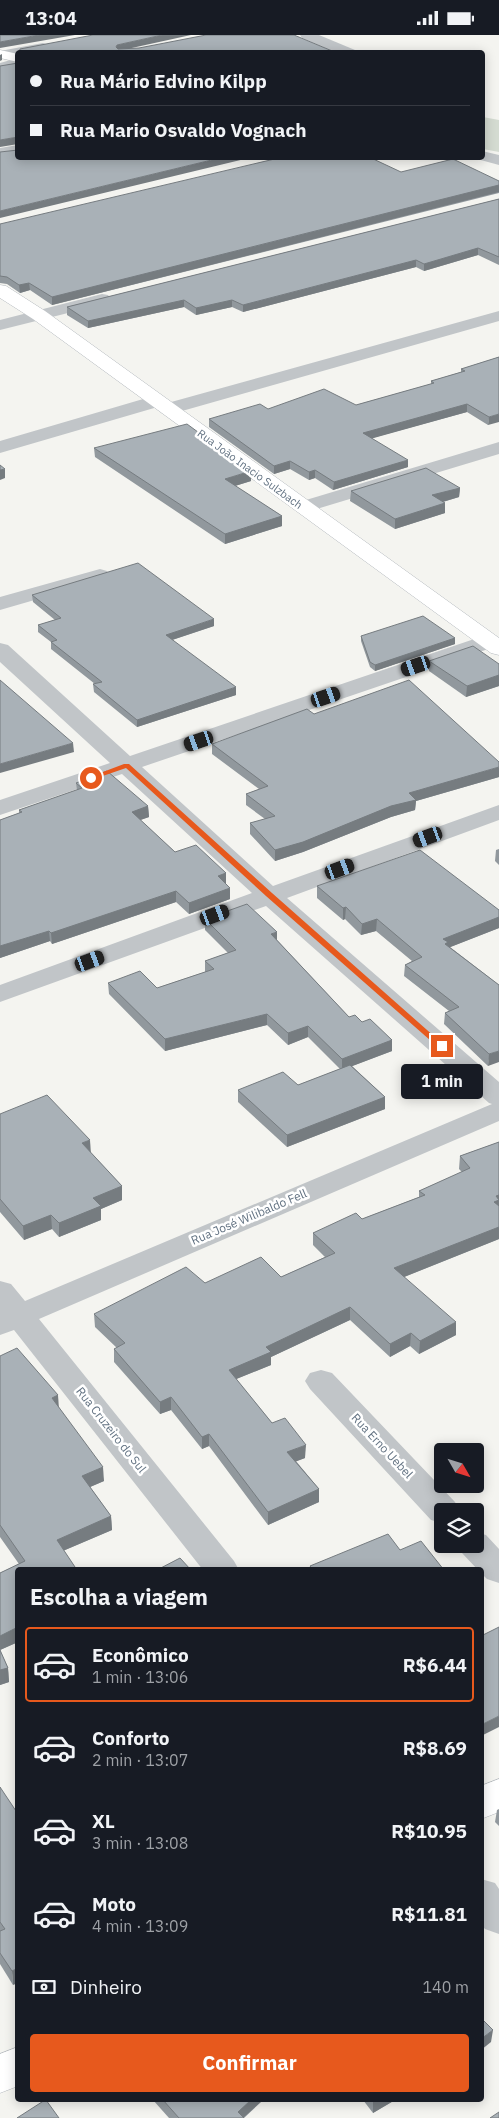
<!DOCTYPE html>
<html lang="pt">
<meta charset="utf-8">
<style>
body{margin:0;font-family:"IBM Plex Sans",sans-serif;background:#242831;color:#f1f3f6;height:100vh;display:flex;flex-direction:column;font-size:19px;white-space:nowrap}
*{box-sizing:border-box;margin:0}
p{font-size:16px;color:#9ea1a6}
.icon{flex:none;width:28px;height:28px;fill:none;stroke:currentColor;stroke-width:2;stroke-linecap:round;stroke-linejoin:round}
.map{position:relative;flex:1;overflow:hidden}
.side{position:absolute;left:15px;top:1532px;width:469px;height:535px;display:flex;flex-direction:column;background:#171b24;border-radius:5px;box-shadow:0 2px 12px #0003}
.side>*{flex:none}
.banner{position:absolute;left:15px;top:15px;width:470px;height:110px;border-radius:5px;box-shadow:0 2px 12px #0003;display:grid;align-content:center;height:110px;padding:0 15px;background:#171b24}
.needle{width:32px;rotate:129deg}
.buttons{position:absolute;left:434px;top:1408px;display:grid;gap:10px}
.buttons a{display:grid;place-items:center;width:50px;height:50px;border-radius:5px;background:#171b24;box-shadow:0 2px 12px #0003;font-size:25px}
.end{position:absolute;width:22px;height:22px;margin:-11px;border:6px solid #e7591d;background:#fff;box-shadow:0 0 0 2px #fff}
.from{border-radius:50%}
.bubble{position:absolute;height:35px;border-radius:5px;background:#171b24;box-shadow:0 2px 12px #0003;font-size:16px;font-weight:700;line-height:35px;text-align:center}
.car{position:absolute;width:15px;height:30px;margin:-15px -8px;border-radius:6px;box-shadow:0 0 4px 1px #0007;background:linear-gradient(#222 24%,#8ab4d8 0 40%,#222 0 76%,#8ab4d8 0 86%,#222 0)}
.banner b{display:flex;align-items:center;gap:18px;height:48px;font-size:19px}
.banner b+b{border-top:1px solid #363941}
.banner i{width:12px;height:12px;background:#f1f3f6}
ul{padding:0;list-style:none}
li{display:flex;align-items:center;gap:15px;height:75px;margin:0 10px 8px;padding:0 5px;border:2px solid transparent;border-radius:5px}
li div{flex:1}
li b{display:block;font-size:19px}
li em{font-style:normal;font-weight:700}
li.on{border-color:#e7591d}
li>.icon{width:45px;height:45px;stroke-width:1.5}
h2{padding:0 15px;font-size:22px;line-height:60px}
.pay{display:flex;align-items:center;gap:12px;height:55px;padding:0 15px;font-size:19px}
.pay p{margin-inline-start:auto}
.cta{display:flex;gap:10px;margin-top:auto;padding:10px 15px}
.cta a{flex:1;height:58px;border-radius:5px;background:#e7591d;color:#fff;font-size:20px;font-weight:700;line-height:58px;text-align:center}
.status{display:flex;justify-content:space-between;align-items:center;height:35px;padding:0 25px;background:#171b24;direction:ltr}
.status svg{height:14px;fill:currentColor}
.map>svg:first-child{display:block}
.green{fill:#d4dbd1}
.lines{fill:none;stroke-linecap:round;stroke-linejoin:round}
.secondary-casing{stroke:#b3b8bd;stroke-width:1}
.lane{fill:#c1c5c8;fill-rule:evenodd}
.street{fill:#c1c5c8;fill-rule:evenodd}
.secondary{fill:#fff;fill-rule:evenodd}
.wall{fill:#91989d}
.shaded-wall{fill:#767c80}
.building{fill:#a9b1b7;stroke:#767c80}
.route{fill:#e7591d}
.labels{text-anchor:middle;stroke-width:5;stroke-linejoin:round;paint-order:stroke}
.far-street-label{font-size:11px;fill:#627282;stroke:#fff}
.street-label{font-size:12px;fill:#627282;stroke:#fff}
</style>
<div class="status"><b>13:04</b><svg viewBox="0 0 49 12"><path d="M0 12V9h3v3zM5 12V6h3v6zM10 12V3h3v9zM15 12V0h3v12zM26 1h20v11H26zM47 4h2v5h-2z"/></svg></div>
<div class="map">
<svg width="499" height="2083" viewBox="0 0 499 2083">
<rect width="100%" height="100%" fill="#f4f4f0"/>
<path class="green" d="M483,82L499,85V117L483,114Z"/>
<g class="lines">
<defs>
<g id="secondary">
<path d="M0,15L18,19V27L0,23Z"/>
<path d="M0,250L6,251L45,276L499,603V620L491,618L33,284L0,263Z"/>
<path d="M499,1744V1777L481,1784V1751Z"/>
<path d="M18,2012V2051L0,2058V2019Z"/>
</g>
</defs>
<use href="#secondary" class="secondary-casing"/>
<path class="lane" d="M43,8L46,9V13L0,22V16Z"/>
<g class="street">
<path d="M300,0H319L355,15L357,18H337L302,3Z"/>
<path d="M18,23V32L0,36V28Z"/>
<path d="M18,110V120L0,123V113Z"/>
<path d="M482,116L499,120V130L477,124L475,122H482Z"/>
<path d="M102,259L108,260L111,264L108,268L0,295V285Z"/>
<path d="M499,276V286L175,378L168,380L161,378L159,374L161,371L0,418V406L150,362L157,360L164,362L166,366L164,369Z"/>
<path d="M499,407V419L310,476L303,478L296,476L293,472L296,468Z"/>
<path d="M100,534L107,536L110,540L107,544L0,575V562Z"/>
<path d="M489,599L497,601L499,605L497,611L142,732L273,851L499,770V785L287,863L499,1047V1086L39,1284L234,1526L239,1535H203L14,1295L0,1300V1246L11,1249L25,1266L492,1069L489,1068L266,871L0,967V950L252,858L122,739L0,780V765L110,728L0,627V608L8,610L130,721Z"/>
<path d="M321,1335L332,1338L455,1467L459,1476H442V1488L431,1485L310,1354L305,1346L310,1338Z"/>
<path d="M475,1497L486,1500L499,1514V1548L487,1544L481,1538V1535H478L462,1518L457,1509H475Z"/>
<path d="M481,1844L495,1848L499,1854V1899L485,1894L481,1889Z"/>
</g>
<use href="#secondary" class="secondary"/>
</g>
<g class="wall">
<path d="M401,137L499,146V158L52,270L30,255L20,258L7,249L0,248V189Z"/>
<path d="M499,164V230L478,220L424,236L416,232L243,277L232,272L196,280L184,272L88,293L67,280V272Z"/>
<path d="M499,322L488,390L467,377L372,403L408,432L333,455L315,443L309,445L290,434L274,439L209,392V384L268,374L356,370L431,349V346L461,337V334Z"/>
<path d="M94,413L251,446L235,451L282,481V491L225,509L95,422Z"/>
<path d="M460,453L459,462L443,467L445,468V478L395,494L350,466L351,456Z"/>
<path d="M32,560L214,591L172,605L236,660L137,692L94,657L93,649H95L51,614V607L38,597V590L55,585L33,567Z"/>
<path d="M361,601L455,603V609L375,636L370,632L361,606Z"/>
<path d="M429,626L499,629V651L466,662L429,636Z"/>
<path d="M314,679L499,742L416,766L415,775L391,782L303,817L275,826L250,799V788L265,784L246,770V759L259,754L212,719V709Z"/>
<path d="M76,748L148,771L149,782L140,785L175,817L226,838V849L230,864L189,879L176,867L52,909L50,906L0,923V927V785L19,778V775L77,755Z"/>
<path d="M499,814V830L495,826L496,815Z"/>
<path d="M317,851L499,875V893L450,912L499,950L488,1031L444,989L445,978L449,976L404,941L405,930L412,926L376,896L361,900L345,884L343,885L317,863Z"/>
<path d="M205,884L277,905L349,982L362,987L392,1005V1016L352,1031L385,1062V1074L287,1112L238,1067V1055L298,1050L340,1034L308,1002L288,1010L267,990L165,1016L109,959L108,948L157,953L205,937V926L228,918L205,895Z"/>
<path d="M0,1079L90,1117L122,1151V1165L101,1174V1185L59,1202L52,1194L24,1205L0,1177Z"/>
<path d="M499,1107V1204L404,1242L456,1300L419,1319L410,1311L390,1322L350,1285L271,1322V1330L236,1344L272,1388L305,1423L296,1426L319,1454V1467L268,1490L209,1411L202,1414L171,1375L160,1379L114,1327V1314L117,1313L95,1292L94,1279L205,1248L281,1242L325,1222L313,1210V1198L362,1184L419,1162V1156L462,1137L459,1134L460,1121Z"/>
<path d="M0,1321L58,1360V1371L104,1446L90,1452L111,1481L112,1495L18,1535V1607L0,1615L8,1633L9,1647L0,1650V1538L19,1529L0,1502Z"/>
<path d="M0,1752L13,1950L0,1929Z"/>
<path d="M499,1774V1791L495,1787L497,1775Z"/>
<path d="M153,2065H263L244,2083H169Z"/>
<path d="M363,2065H395L373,2078Z"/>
</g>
<g class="shaded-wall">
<path d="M39,0H75L0,13V7Z"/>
<path d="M162,0H191L118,16L116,12L117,10Z"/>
<path d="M2,19V25L0,26V20Z"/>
<path d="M18,102V109L0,112V105Z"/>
<path d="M224,122H253L0,183V176Z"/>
<path d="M499,150V157L52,270V262Z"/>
<path d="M478,213V220L424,236V229Z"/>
<path d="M416,225V232L243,277V270Z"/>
<path d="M29,248L30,255L20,258L19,250Z"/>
<path d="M184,265V272L88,293V286Z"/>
<path d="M232,265V272L196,280V273Z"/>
<path d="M467,369V377L363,406V398Z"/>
<path d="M499,379V387L488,390L489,382Z"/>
<path d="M408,425V432L333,455L334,447Z"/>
<path d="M290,426V434L274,439V431Z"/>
<path d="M5,434V443L0,445V435Z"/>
<path d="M315,435V443L309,445V437Z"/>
<path d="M251,436V446L225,454V444Z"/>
<path d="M460,453L459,462L432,470V460Z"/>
<path d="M445,468V478L395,494V484Z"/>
<path d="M282,481V491L225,509V499Z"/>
<path d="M214,584V591L166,607V600Z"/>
<path d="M455,603V609L375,636V630Z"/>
<path d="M499,640V651L466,662L467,651Z"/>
<path d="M236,652V660L137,692V685Z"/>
<path d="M73,708L74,717L0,738V729Z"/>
<path d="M499,732V742L416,766L415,775L391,782L303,817L275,826V815L409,758Z"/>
<path d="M148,771L149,782L132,788V777Z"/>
<path d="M226,838V849L218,841Z"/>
<path d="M230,853V864L189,879V868Z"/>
<path d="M176,856V867L52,909L51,898Z"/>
<path d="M346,872L345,884L343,885V873Z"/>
<path d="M499,882V893L448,913L447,919L443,904Z"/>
<path d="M377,884L376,896L361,900L362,889Z"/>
<path d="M49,896L50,906L0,923V927V911Z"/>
<path d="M277,897V908L271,899Z"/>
<path d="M267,979V990L165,1016V1004Z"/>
<path d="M308,991V1002L288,1010V998Z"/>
<path d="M392,1005V1016L342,1035V1024Z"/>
<path d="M499,1016V1027L488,1031L489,1019Z"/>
<path d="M385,1062V1074L287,1112V1100Z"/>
<path d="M90,1105L91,1119L82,1108Z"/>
<path d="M122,1151V1165L101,1174V1185L59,1202V1188L93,1163Z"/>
<path d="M499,1160V1172L494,1167L496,1161Z"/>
<path d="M51,1180L52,1194L24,1205L23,1191Z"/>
<path d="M499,1192V1204L394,1246V1233Z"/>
<path d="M350,1272V1285L271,1322V1330L229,1347V1335L266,1312Z"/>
<path d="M456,1287V1300L419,1319L420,1306Z"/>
<path d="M411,1298L410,1311L390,1322V1309Z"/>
<path d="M58,1360L59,1374L52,1363Z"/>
<path d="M171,1362V1375L160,1379V1367Z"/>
<path d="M209,1399V1411L202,1414V1402Z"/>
<path d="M306,1410L305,1423L287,1430V1417Z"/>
<path d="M103,1432L104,1446L83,1455L82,1441Z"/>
<path d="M319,1454V1467L268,1490V1477Z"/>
<path d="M111,1481L112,1495L58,1518L57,1505Z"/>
<path d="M18,1592V1607L0,1615V1601Z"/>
<path d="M8,1633L9,1647L0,1650V1635Z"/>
<path d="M499,1681V1692L481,1701V1690Z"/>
<path d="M18,1933V1948L13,1950L12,1936Z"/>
<path d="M493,1995L491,2007L481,2015V2004Z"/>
<path d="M251,2065H263L243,2083L238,2077Z"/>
<path d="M376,2065H395L373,2078V2067Z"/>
</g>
<g class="building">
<path d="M0,0H39L0,7Z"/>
<path d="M93,0H162L117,10L116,12L118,14L139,13L206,0H294L337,18H19L20,14Z"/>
<path d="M18,28V102L0,105V31Z"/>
<path d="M18,115V122H224L0,176V117Z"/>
<path d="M283,122H369L401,137L453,124L499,146V150L52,262L29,248L19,250L7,242L0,241V189Z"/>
<path d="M499,164V222L478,213L424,229L416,225L243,270L232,265L196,273L184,265L88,286L67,272Z"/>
<path d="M499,322V379L489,382L467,369L363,398L408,425L334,447L315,435L309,437L290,426L274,431L209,384L260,369L268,374L324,354L356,370L434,348L431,346L465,336L461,334Z"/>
<path d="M187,389L251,436L225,444L282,481L225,499L94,413Z"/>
<path d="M0,430L5,434L0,435Z"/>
<path d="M426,433L460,453L432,460L445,468L395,484L351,456Z"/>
<path d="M138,528L214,584L166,600L236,652L137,685L93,649L102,647L51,607L57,605L38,590L61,583L32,560Z"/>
<path d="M423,581L455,603L375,630L370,627L361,601Z"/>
<path d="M473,611L499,629V640L467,651L429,626Z"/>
<path d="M0,645L73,708L0,729Z"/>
<path d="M409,645L499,727V732L409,758L416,765L391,771L303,807L275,815L250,788L275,781L246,759L268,751L212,709L307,674L314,679Z"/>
<path d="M107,736L148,771L132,777L175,817L196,810L226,838L218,841L230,853L189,868L176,856L51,898L49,896L0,911V785L22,777L19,775L82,753L76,748Z"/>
<path d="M420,815L499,875V882L443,904L448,907L445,909L499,950V1016L489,1019L445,978L459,972L405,930L422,922L377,884L362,889L346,872L343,873L317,851Z"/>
<path d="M247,869L277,897L271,899L349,982L355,980L362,987L370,984L392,1005L342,1024L308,991L288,998L267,979L165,1004L108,948L140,936L157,953L214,934L205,926L236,915L205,884Z"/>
<path d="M350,1030L385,1062L287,1100L238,1055L283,1037L298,1050Z"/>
<path d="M47,1060L90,1105L82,1108L122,1151L93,1163L101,1171L59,1188L51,1180L23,1191L0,1164V1079Z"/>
<path d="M499,1107V1160L496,1161L499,1165L494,1167L499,1171V1192L394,1233L456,1287L420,1306L411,1298L390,1309L350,1272L266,1312L271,1317L229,1335L272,1388L285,1383L306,1410L287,1417L319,1454L268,1477L209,1399L202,1402L171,1362L160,1367L114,1314L125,1308L94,1279L186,1232L205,1248L261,1222L281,1242L335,1218L313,1198L356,1178L362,1184L425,1160L419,1156L470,1133L460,1121Z"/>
<path d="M17,1313L58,1360L52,1363L103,1432L82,1441L111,1481L57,1505L77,1535H18V1592L0,1601V1538L25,1526L0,1490V1321Z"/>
<path d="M388,1499L400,1515L421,1506L444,1535H313L310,1531Z"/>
<path d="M180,1523L191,1535H157Z"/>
<path d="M499,1592V1681L481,1690V1601Z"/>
<path d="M0,1615L8,1633L0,1635Z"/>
<path d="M0,1752L18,1779V1933L12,1936L0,1918V1896L5,1894L0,1887Z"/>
<path d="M481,1983L493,1995L481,2004Z"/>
<path d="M45,2065H46L59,2083H17Z"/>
<path d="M163,2065H251L238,2077L244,2083H179Z"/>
<path d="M499,2077V2083H490Z"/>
</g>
<path class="route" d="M124,729H129L272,858L444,1010V1013H439L266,861L126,733L91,745L87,743Z"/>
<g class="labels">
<g class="far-street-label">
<text transform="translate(250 434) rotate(36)" y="4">Rua João Inacio Sulzbach</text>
</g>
<g class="street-label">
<text transform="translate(249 1182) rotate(-23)" y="4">Rua José Wilibaldo Fell</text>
<text transform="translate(111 1395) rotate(52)" y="4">Rua Cruzeiro do Sul</text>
<text transform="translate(382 1411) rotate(47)" y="4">Rua Erno Uebel</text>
</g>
</g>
</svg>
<div class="buttons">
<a><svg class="needle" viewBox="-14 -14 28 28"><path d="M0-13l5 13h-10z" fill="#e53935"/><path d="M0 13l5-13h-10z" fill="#9ea1a6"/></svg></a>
<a><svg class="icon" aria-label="layers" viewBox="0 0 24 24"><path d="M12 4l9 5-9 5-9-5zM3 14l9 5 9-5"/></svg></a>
</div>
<i class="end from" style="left:91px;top:743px"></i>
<i class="end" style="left:442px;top:1011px"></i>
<div class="bubble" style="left:401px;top:1029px;width:82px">1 min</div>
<i class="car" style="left:416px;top:631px;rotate:251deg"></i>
<i class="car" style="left:326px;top:662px;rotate:71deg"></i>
<i class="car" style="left:199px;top:706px;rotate:251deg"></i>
<i class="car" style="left:428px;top:802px;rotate:250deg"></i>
<i class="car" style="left:340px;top:834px;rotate:70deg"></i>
<i class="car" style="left:215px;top:880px;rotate:70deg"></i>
<i class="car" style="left:90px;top:926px;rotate:70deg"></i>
<div class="banner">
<b><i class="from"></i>Rua Mário Edvino Kilpp</b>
<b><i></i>Rua Mario Osvaldo Vognach</b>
</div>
<section class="side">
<h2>Escolha a viagem</h2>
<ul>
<li class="on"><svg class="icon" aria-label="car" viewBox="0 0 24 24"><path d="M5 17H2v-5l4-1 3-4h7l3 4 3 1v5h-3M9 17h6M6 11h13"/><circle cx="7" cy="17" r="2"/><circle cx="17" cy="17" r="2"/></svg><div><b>Econômico</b><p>1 min · 13:06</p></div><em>R$6.44</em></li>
<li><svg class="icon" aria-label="car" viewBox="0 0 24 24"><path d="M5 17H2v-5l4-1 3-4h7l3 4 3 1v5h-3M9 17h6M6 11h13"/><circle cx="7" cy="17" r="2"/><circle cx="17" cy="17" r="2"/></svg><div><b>Conforto</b><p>2 min · 13:07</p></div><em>R$8.69</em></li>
<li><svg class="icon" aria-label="car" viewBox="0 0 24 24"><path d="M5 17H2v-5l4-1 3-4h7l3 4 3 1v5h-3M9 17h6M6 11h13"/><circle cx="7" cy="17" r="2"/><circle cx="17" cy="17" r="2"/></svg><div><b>XL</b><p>3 min · 13:08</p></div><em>R$10.95</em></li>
<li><svg class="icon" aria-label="car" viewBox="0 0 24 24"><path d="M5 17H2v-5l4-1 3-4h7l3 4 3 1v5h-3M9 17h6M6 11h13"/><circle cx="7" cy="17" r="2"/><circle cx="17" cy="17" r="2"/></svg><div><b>Moto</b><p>4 min · 13:09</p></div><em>R$11.81</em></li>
</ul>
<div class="pay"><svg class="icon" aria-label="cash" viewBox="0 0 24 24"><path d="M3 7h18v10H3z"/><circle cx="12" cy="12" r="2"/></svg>Dinheiro<p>140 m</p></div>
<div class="cta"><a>Confirmar</a></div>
</section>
</div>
